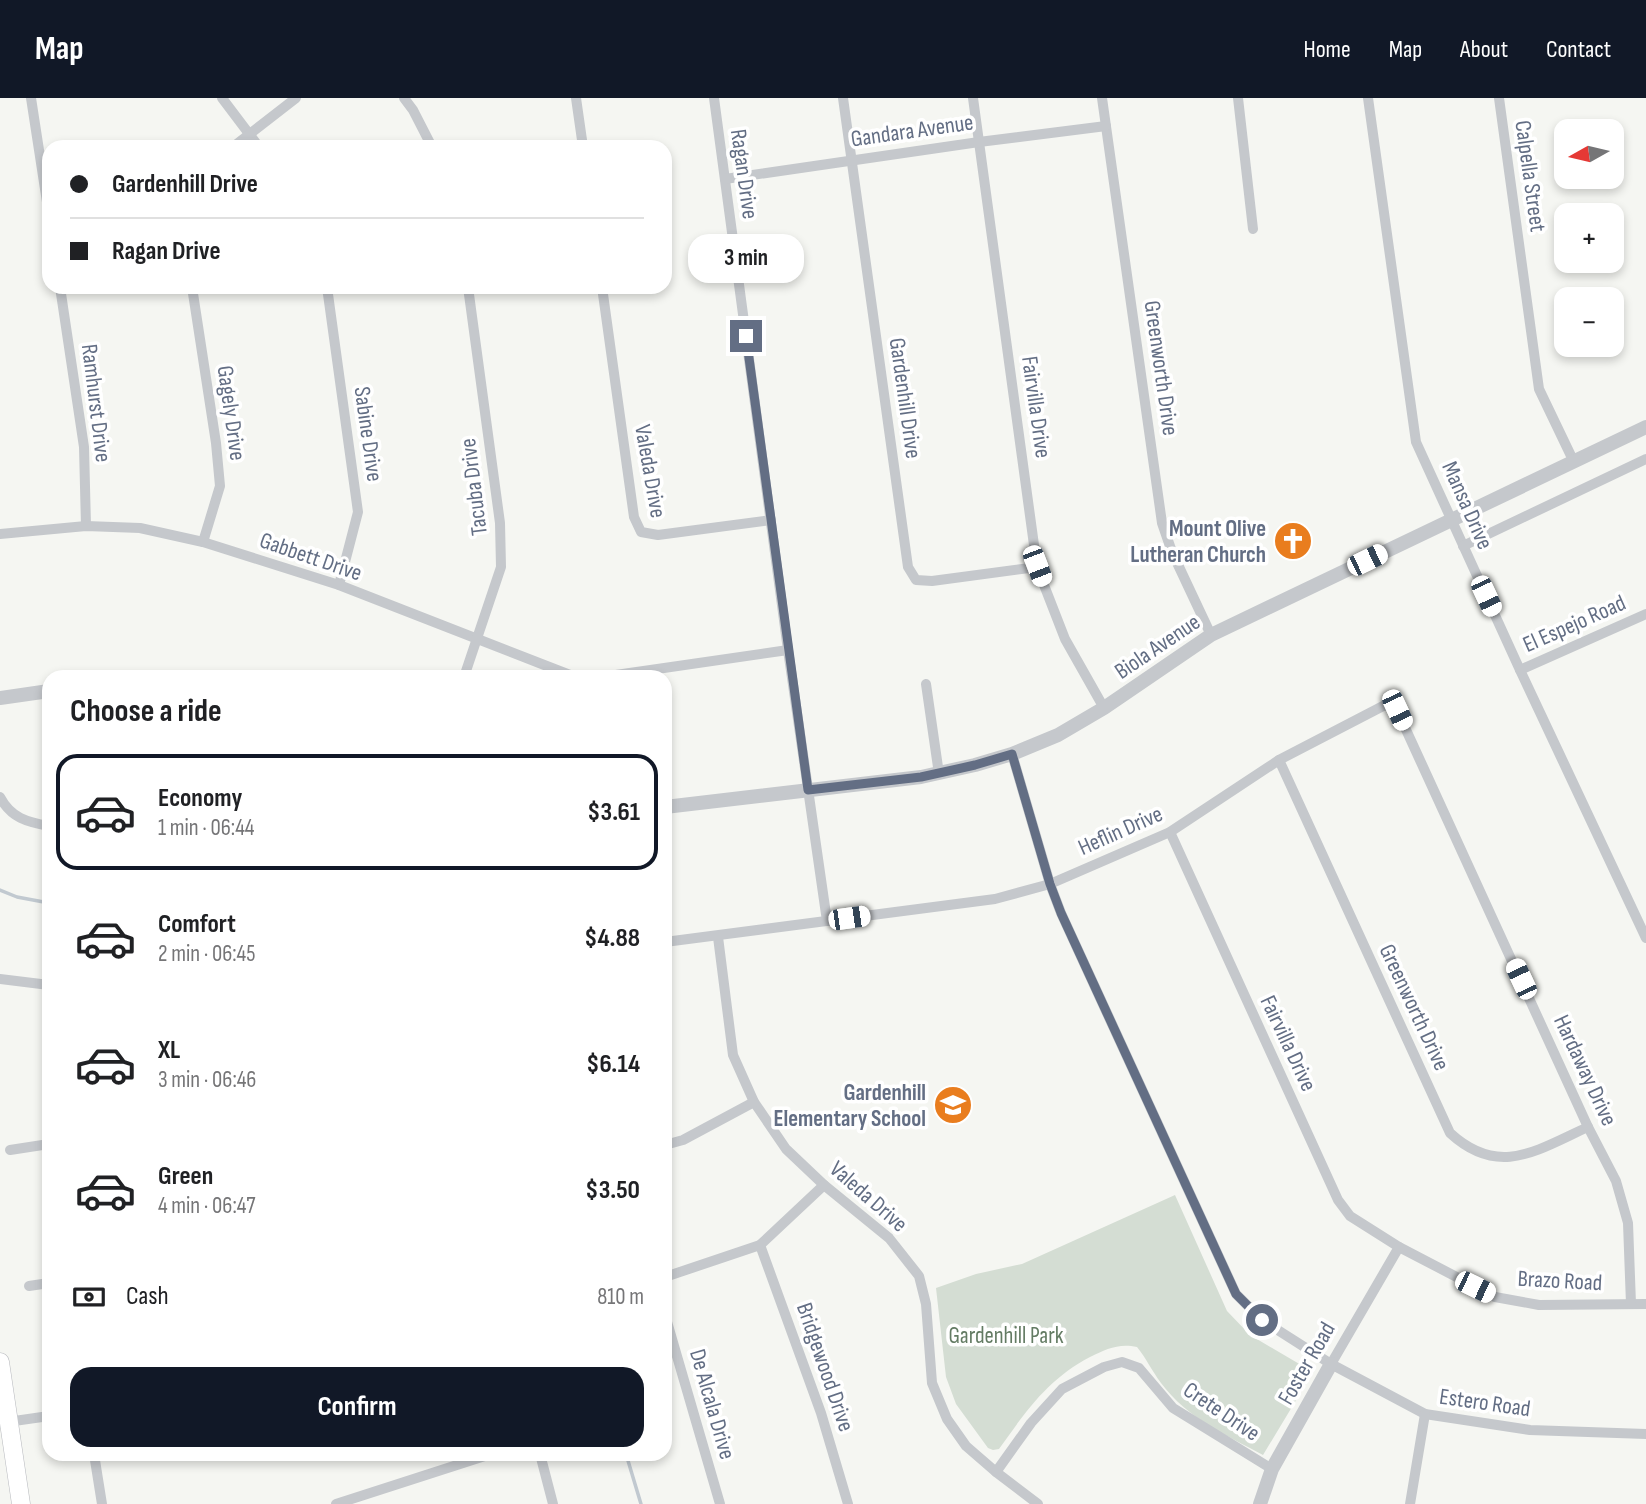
<!DOCTYPE html>
<meta charset="utf-8">
<style>
body{margin:0;font-family:"Sofia Sans Condensed",sans-serif;background:#f6f6f6;color:#202124;height:100vh;display:flex;flex-direction:column;font-size:26px;white-space:nowrap}
*{box-sizing:border-box;margin:0}
p{font-size:23px;color:#757577}
.icon{flex:none;width:38px;height:38px;fill:none;stroke:currentColor;stroke-width:2;stroke-linecap:round;stroke-linejoin:round}
.map{position:relative;flex:1;overflow:hidden}
.panel{position:absolute;left:42px;top:572px;width:630px;height:791px;display:flex;flex-direction:column;background:#fff;border-radius:21px;box-shadow:0 4px 10px #0003}
.panel>*{flex:none}
.top-card{position:absolute;left:42px;top:42px;width:630px;height:154px;border-radius:21px;box-shadow:0 4px 10px #0003;display:grid;align-content:center;height:154px;padding:0 28px;background:#fff}
.needle{width:46px;rotate:262deg}
.tools{position:absolute;left:1554px;top:21px;display:grid;gap:14px}
.tools a{display:grid;place-items:center;width:70px;height:70px;border-radius:14px;background:#fff;box-shadow:0 4px 10px #0003;font-size:35px}
.end{position:absolute;width:32px;height:32px;margin:-16px;border:9px solid #636e84;background:#fff;box-shadow:0 0 0 4px #fff}
.from{border-radius:50%}
.bubble{position:absolute;height:49px;border-radius:21px;background:#fff;box-shadow:0 4px 10px #0003;font-size:23px;font-weight:700;line-height:49px;text-align:center}
.car{position:absolute;width:21px;height:42px;margin:-21px -10px;border-radius:9px;box-shadow:0 0 5px 2px #0007;background:linear-gradient(#fff 24%,#345 0 40%,#fff 0 76%,#345 0 86%,#fff 0)}
.top-card b{display:flex;align-items:center;gap:24px;height:66px;font-size:26px}
.top-card b+b{border-top:2px solid #e0e0e0}
.top-card i{width:18px;height:18px;background:#202124}
ul{padding:0;list-style:none}
li{display:flex;align-items:center;gap:21px;height:116px;margin:0 14px 10px;padding:0 14px;border:4px solid transparent;border-radius:21px}
li div{flex:1}
li b{display:block;font-size:26px}
li em{font-style:normal;font-weight:700}
li.active{border-color:#111827}
li>.icon{width:63px;height:63px;stroke-width:1.5}
h2{padding:0 28px;font-size:32px;line-height:84px}
.pay{display:flex;align-items:center;gap:18px;height:77px;padding:0 28px;font-size:26px}
.pay p{margin-inline-start:auto}
.primary-button{display:flex;gap:14px;margin-top:auto;padding:14px 28px}
.primary-button a{flex:1;height:80px;border-radius:21px;background:#111827;color:#fff;font-size:28px;font-weight:700;line-height:80px;text-align:center}
header{display:flex;align-items:center;gap:42px;box-sizing:border-box;height:98px;padding:0 35px;background:#111827;color:#fff}
header strong{font-size:33px}
nav{display:flex;gap:38px;margin-inline-start:auto;font-size:24px}
.map>svg:first-child{display:block}
.green{fill:#d4ddd3}
.lines{fill:none;stroke-linecap:round;stroke-linejoin:round}
.stream{stroke:#c1c9d0;stroke-width:3.5}
.primary-casing{stroke:#b8babf;stroke-width:19}
.minor{stroke:#c5c8cc;stroke-width:10}
.tertiary{stroke:#c5c8cc;stroke-width:14}
.primary{stroke:#fff;stroke-width:18}
.route{stroke:#636e84;stroke-width:9}
.labels{text-anchor:middle;stroke-width:7;stroke-linejoin:round;paint-order:stroke}
.street-label{font-size:23px;fill:#636e84;stroke:#fff}
.poi-label{font-size:23px;font-weight:bold;fill:#636e84;stroke:#fff;text-anchor:end}
.park-label{font-size:23px;fill:#637b63;stroke:#fff}
</style>
<header>
<strong>Map</strong>
<nav><a>Home</a><a>Map</a><a>About</a><a>Contact</a></nav>
</header>
<div class="map">
<svg width="1646" height="1406" viewBox="0 0 1646 1406">
<rect width="100%" height="100%" fill="#f5f6f2"/>
<path class="green" d="M1175,1097L1227,1213L1250,1237L1313,1274L1263,1357C1226,1337 1187,1320 1161,1285C1152,1273 1146,1260 1137,1249C1119,1245 1106,1251 1090,1259C1048,1281 1026,1313 999,1351L993,1352L988,1350L956,1306L946,1279L936,1190L976,1176L1022,1166Z"/>
<g class="lines">
<g class="stream">
<path d="M0,792L17,799L49,805"/>
<path d="M626,1356L641,1406"/>
</g>
<defs>
<path id="primary" d="M0,1264L21,1406"/>
</defs>
<use href="#primary" class="primary-casing"/>
<g class="minor">
<path d="M31,0L49,117"/>
<path d="M222,0L259,49"/>
<path d="M404,0L413,12L432,49"/>
<path d="M576,0L583,49"/>
<path d="M714,0L788,552L827,823"/>
<path d="M843,0L908,469L916,482L932,483L1037,469"/>
<path d="M973,0L1037,469L1065,541L1104,610"/>
<path d="M1102,0L1162,425L1172,454L1211,537"/>
<path d="M1238,0L1253,131"/>
<path d="M1368,0L1416,344L1520,572L1646,840"/>
<path d="M1499,0L1539,291L1573,362"/>
<path d="M233,49L296,0"/>
<path d="M725,81L979,44L1106,28"/>
<path d="M60,189L84,349L86,428"/>
<path d="M192,189L216,345L220,388L203,444"/>
<path d="M327,189L358,414L339,487"/>
<path d="M602,189L634,419L641,434L658,437L771,422"/>
<path d="M0,436L86,428L140,430L203,444L339,487L570,577L597,579"/>
<path d="M1463,448L1646,361"/>
<path d="M1520,572L1646,516"/>
<path d="M464,579L501,469L500,425L468,189"/>
<path d="M602,579L788,552"/>
<path d="M926,586L939,676"/>
<path d="M1012,656L1050,786L1061,815L1236,1196L1262,1222L1331,1266L1425,1316L1530,1332L1646,1336"/>
<path d="M1279,662L1450,1035C1499,1080 1537,1052 1588,1029"/>
<path d="M0,699C11,720 27,724 49,728"/>
<path d="M1170,734L1338,1102L1350,1118L1399,1149L1495,1199L1539,1207L1646,1206"/>
<path d="M718,839L733,957L754,1004L786,1051L824,1087L889,1140L919,1178L926,1206L932,1285L947,1321L966,1348L996,1374L1038,1406"/>
<path d="M665,844L995,801L1050,786L1170,734L1279,662L1385,607L1397,612L1588,1029L1616,1083L1628,1125L1631,1206"/>
<path d="M0,881L49,887"/>
<path d="M665,1047L683,1042L754,1004"/>
<path d="M10,1052L49,1046"/>
<path d="M760,1147L821,1315L848,1406"/>
<path d="M665,1179L760,1147L824,1087"/>
<path d="M29,1188L49,1185"/>
<path d="M665,1217L720,1406"/>
<path d="M1331,1266L1399,1149"/>
<path d="M0,1325L49,1318"/>
<path d="M94,1356L102,1406"/>
<path d="M540,1356L553,1406"/>
<path d="M996,1374L1031,1325L1062,1291L1104,1269L1122,1264L1139,1270L1173,1310L1272,1371"/>
<path d="M336,1406L491,1356"/>
<path d="M1410,1406L1425,1316"/>
</g>
<g class="tertiary">
<path d="M0,600L49,593"/>
<path d="M665,709L921,679L975,667L1012,656L1058,637L1104,610L1211,537L1646,329"/>
<path d="M1260,1406L1272,1371L1331,1266"/>
</g>
<use href="#primary" class="primary"/>
</g>
<g class="lines">
<path class="route" d="M746,238L808,692L921,679L975,667L1012,656L1050,786L1061,815L1236,1196L1262,1222"/>
</g>
<defs>
<symbol id="church-disc" viewBox="-11 -11 22 22"><circle r="9.5" fill="#e97d1e" stroke="#fff"/><path d="M-1.2-6h2.4v3.5h3.3v2.4h-3.3V6h-2.4V-.1h-3.3v-2.4h3.3Z" fill="#fff"/></symbol>
<symbol id="school-disc" viewBox="-11 -11 22 22"><circle r="9.5" fill="#e97d1e" stroke="#fff"/><path d="M0-5L7-2L0 1L-7-2ZM-4 1L0 2.5L4 1V4Q0 6-4 4Z" fill="#fff"/></symbol>
</defs>
<g fill-rule="evenodd">
<use href="#church-disc" x="1271" y="421" width="44" height="44"/>
<use href="#school-disc" x="931" y="985" width="44" height="44"/>
</g>
<g class="labels">
<g class="street-label">
<text transform="translate(912 32) rotate(-8)" y="8">Gandara Avenue</text>
<text transform="translate(745 76) rotate(82)" y="8">Ragan Drive</text>
<text transform="translate(1531 78) rotate(82)" y="8">Calpella Street</text>
<text transform="translate(1162 270) rotate(82)" y="8">Greenworth Drive</text>
<text transform="translate(906 300) rotate(82)" y="8">Gardenhill Drive</text>
<text transform="translate(97 305) rotate(83)" y="8">Ramhurst Drive</text>
<text transform="translate(1037 309) rotate(82)" y="8">Fairvilla Drive</text>
<text transform="translate(232 315) rotate(82)" y="8">Gagely Drive</text>
<text transform="translate(369 336) rotate(82)" y="8">Sabine Drive</text>
<text transform="translate(651 373) rotate(80)" y="8">Valeda Drive</text>
<text transform="translate(473 389) rotate(-97)" y="8">Tacuba Drive</text>
<text transform="translate(1468 407) rotate(66)" y="8">Mansa Drive</text>
<text transform="translate(311 458) rotate(19)" y="8">Gabbett Drive</text>
<text transform="translate(1574 525) rotate(-24)" y="8">El Espejo Road</text>
<text transform="translate(1157 548) rotate(-34)" y="8">Biola Avenue</text>
<text transform="translate(1120 732) rotate(-24)" y="8">Heflin Drive</text>
<text transform="translate(1415 909) rotate(65)" y="8">Greenworth Drive</text>
<text transform="translate(1289 945) rotate(65)" y="8">Fairvilla Drive</text>
<text transform="translate(1586 972) rotate(65)" y="8">Hardaway Drive</text>
<text transform="translate(869 1098) rotate(41)" y="8">Valeda Drive</text>
<text transform="translate(1560 1182) rotate(3)" y="8">Brazo Road</text>
<text transform="translate(1306 1265) rotate(-60)" y="8">Foster Road</text>
<text transform="translate(826 1269) rotate(71)" y="8">Bridgewood Drive</text>
<text transform="translate(1485 1304) rotate(8)" y="8">Estero Road</text>
<text transform="translate(713 1306) rotate(74)" y="8">De Alcala Drive</text>
<text transform="translate(1222 1313) rotate(34)" y="8">Crete Drive</text>
</g>
<g class="poi-label">
<text x="1266" y="438">Mount Olive<tspan x="1266" dy="26">Lutheran Church</tspan></text>
<text x="926" y="1002">Gardenhill<tspan x="926" dy="26">Elementary School</tspan></text>
</g>
<g class="park-label">
<text x="1006" y="1245">Gardenhill Park</text>
</g>
</g>
</svg>
<div class="tools">
<a><svg class="needle" viewBox="-14 -14 28 28"><path d="M0-13l5 13h-10z" fill="#e53935"/><path d="M0 13l5-13h-10z" fill="#757577"/></svg></a>
<a>+</a>
<a>−</a>
</div>
<i class="end from" style="left:1262px;top:1222px"></i>
<i class="end" style="left:746px;top:238px"></i>
<div class="bubble" style="left:688px;top:136px;width:116px">3 min</div>
<i class="car" style="left:1367px;top:462px;rotate:64deg"></i>
<i class="car" style="left:1037px;top:468px;rotate:159deg"></i>
<i class="car" style="left:1486px;top:498px;rotate:155deg"></i>
<i class="car" style="left:1397px;top:612px;rotate:155deg"></i>
<i class="car" style="left:849px;top:820px;rotate:82deg"></i>
<i class="car" style="left:1521px;top:881px;rotate:335deg"></i>
<i class="car" style="left:1475px;top:1189px;rotate:116deg"></i>
<div class="top-card">
<b><i class="from"></i>Gardenhill Drive</b>
<b><i></i>Ragan Drive</b>
</div>
<section class="panel">
<h2>Choose a ride</h2>
<ul>
<li class="active"><svg class="icon" aria-label="car" viewBox="0 0 24 24"><path d="M5 17H2v-5l4-1 3-4h7l3 4 3 1v5h-3M9 17h6M6 11h13"/><circle cx="7" cy="17" r="2"/><circle cx="17" cy="17" r="2"/></svg><div><b>Economy</b><p>1 min · 06:44</p></div><em>$3.61</em></li>
<li><svg class="icon" aria-label="car" viewBox="0 0 24 24"><path d="M5 17H2v-5l4-1 3-4h7l3 4 3 1v5h-3M9 17h6M6 11h13"/><circle cx="7" cy="17" r="2"/><circle cx="17" cy="17" r="2"/></svg><div><b>Comfort</b><p>2 min · 06:45</p></div><em>$4.88</em></li>
<li><svg class="icon" aria-label="car" viewBox="0 0 24 24"><path d="M5 17H2v-5l4-1 3-4h7l3 4 3 1v5h-3M9 17h6M6 11h13"/><circle cx="7" cy="17" r="2"/><circle cx="17" cy="17" r="2"/></svg><div><b>XL</b><p>3 min · 06:46</p></div><em>$6.14</em></li>
<li><svg class="icon" aria-label="car" viewBox="0 0 24 24"><path d="M5 17H2v-5l4-1 3-4h7l3 4 3 1v5h-3M9 17h6M6 11h13"/><circle cx="7" cy="17" r="2"/><circle cx="17" cy="17" r="2"/></svg><div><b>Green</b><p>4 min · 06:47</p></div><em>$3.50</em></li>
</ul>
<div class="pay"><svg class="icon" aria-label="cash" viewBox="0 0 24 24"><path d="M3 7h18v10H3z"/><circle cx="12" cy="12" r="2"/></svg>Cash<p>810 m</p></div>
<div class="primary-button"><a>Confirm</a></div>
</section>
</div>
